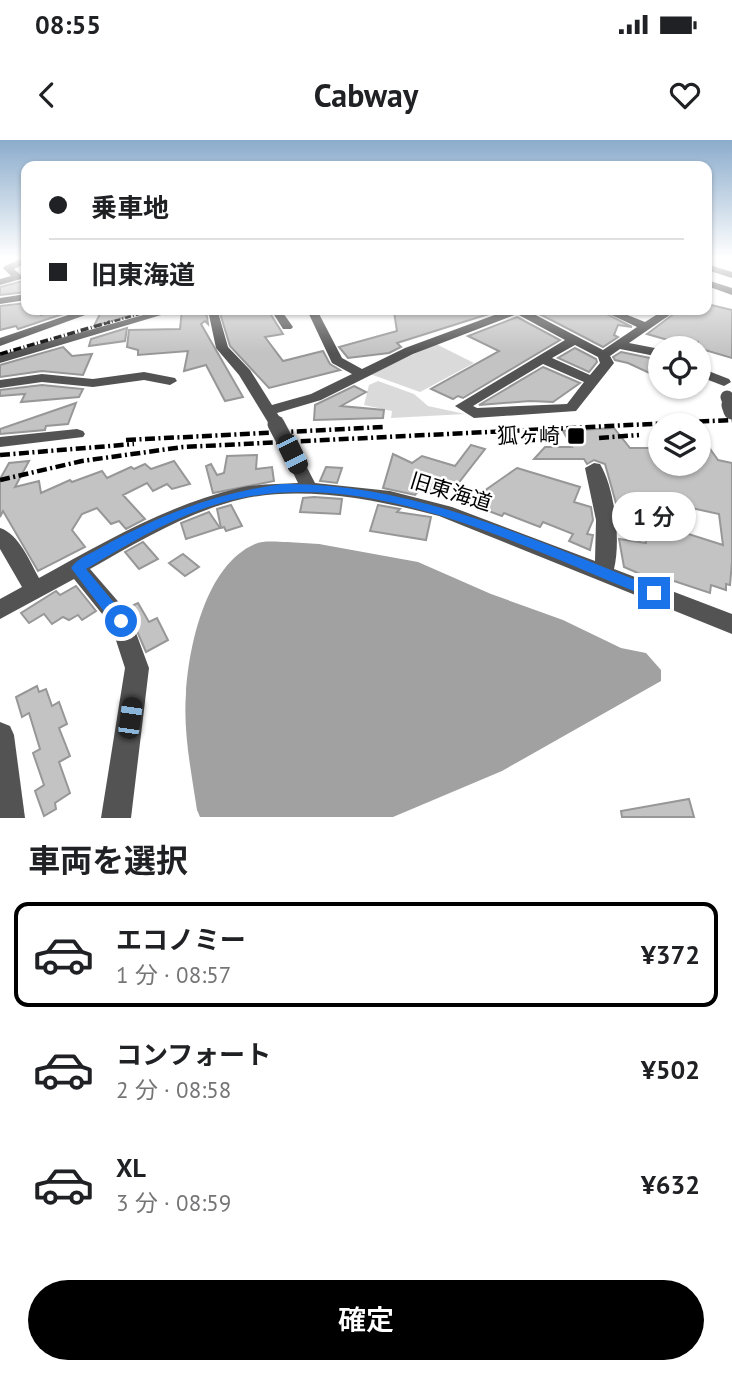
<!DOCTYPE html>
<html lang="ja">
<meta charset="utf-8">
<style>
body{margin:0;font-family:"PT Sans","Noto Sans JP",sans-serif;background:#f2f2f2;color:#202124;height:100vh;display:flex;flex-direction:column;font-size:26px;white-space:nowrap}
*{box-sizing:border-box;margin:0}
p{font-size:23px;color:#757577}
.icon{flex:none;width:38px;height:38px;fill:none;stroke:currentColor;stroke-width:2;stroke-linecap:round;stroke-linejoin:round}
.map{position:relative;height:678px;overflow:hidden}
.drawer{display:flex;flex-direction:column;background:#fff;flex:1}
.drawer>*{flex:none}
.top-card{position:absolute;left:21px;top:21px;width:691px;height:154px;border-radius:14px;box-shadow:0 2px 5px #0004;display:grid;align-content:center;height:154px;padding:0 28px;background:#fff}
.tools{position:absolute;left:648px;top:196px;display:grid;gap:14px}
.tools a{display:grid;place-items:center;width:63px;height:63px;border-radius:50%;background:#fff;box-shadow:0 2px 5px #0004;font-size:35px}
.end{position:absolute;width:32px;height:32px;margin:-16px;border:9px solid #1a73e8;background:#fff;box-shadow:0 0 0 4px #fff}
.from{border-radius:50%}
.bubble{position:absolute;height:49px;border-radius:24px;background:#fff;box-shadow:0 2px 5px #0004;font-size:23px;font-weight:600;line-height:49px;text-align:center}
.car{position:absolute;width:21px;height:42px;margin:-21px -10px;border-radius:9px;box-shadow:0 0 5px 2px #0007;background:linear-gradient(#222 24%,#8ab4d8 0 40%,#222 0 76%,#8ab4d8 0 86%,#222 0)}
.top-card b{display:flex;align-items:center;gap:24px;height:66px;font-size:26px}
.top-card b+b{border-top:2px solid #e0e0e0}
.top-card i{width:18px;height:18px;background:#202124}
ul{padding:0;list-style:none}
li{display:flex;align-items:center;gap:21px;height:105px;margin:0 14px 10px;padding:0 14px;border:4px solid transparent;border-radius:14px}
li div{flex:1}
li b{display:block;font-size:26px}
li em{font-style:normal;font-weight:600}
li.selected{border-color:#000}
li>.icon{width:63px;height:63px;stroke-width:1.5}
h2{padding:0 28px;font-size:32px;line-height:84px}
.button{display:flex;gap:14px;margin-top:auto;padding:14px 28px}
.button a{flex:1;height:80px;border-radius:42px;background:#000;color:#fff;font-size:28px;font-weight:600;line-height:80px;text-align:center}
.status{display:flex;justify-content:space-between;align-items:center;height:49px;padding:0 35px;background:#fff;direction:ltr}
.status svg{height:19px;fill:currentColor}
header{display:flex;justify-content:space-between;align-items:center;height:91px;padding:0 28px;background:#fff;font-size:32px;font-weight:600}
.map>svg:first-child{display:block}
.green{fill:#dadada}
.water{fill:#a1a1a1}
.building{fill:#c3c3c3;stroke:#979797;stroke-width:2;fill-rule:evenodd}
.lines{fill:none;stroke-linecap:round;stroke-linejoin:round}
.minor{fill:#535353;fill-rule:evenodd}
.rail-far2{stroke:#000;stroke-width:2.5;stroke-dasharray:6 2 1 2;stroke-linecap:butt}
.rail-far1{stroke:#000;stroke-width:3.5;stroke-dasharray:8 2.5 1 2.5;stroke-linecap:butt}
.rail{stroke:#000;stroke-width:4.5;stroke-dasharray:10 3.5 2 3.5;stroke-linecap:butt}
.minor-bridge-far1{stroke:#535353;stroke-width:13}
.minor-bridge{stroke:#535353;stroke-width:17}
.route{fill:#1a73e8}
.poi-dot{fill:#000;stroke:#fff;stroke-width:2.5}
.labels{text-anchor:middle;stroke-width:5;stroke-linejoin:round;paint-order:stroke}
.poi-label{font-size:21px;fill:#000;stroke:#fff;text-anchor:end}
.street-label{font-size:21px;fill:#000;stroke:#fff}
</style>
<div class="status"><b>08:55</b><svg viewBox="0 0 49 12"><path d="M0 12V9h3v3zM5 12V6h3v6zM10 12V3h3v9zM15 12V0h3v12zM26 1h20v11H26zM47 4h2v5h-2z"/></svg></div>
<header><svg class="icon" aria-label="back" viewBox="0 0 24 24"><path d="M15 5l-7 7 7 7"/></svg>Cabway<svg class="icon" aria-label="heart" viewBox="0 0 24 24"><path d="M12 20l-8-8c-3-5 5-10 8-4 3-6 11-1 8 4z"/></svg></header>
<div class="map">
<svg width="732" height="678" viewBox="0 0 732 678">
<rect width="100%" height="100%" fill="#fff"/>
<g class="green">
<path d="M436,204L474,223L420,252L370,234Z"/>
<path d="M378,241L414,254L428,266L465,274L391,278L392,271L364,265L369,245Z"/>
</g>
<path class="water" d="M287,402L319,404L418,422L491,454L563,480L621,508L646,513L661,530V541L502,631L393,677H200L197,670C191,631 183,591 186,553C189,505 206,425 255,404C264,400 277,402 287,402Z"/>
<g class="building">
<path d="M23,141L26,142V152L0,155V147Z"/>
<path d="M26,163V170H41V175L60,170L63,174L18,189L16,186L0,190V166Z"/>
<path d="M707,164L732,170V218L698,208V202L689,206L647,194L679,170H707Z"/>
<path d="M102,170H130L129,176L94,186Z"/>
<path d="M182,170H200L207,176L208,184L205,181L201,184L243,257L225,261L206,225L184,231L188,211L138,215V210L127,207L129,190L180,189Z"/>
<path d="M219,170H268L283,194L265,197L283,221L323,211L330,224L340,230L269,248L230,206Z"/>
<path d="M435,170H493L495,172L397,203L401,207L389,213L348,218L339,207L397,191L394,172Z"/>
<path d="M532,170H599L632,187L618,185L614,195L618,197L603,207Z"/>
<path d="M517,177L560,200L463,258L458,256L453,259L431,249L499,211L468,196Z"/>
<path d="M127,188L125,201L89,206L91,199Z"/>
<path d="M63,207L72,216L92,214L83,235L42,231L0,237V225Z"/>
<path d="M575,208L596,219L597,222L589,232L558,218Z"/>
<path d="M621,212L660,220V238L628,223L615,220L613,217Z"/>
<path d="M543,227L580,243L553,262L530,261L479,265Z"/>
<path d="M42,245L83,249L79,257L21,262L25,254L0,256V250Z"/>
<path d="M354,246L366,252L341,266L384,270L383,278L314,280L315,265Z"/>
<path d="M76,263L68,284L46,286L45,290L0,294V289Z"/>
<path d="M614,288L630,308H660V324H698V306H708L718,320L732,323V422L730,445L726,444V450L711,445L710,453L665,438L663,444L624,427L619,399L646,403L639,366L616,363L605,324L594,320L587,324L584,319H534L545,307H572L563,291ZM673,364L719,374L723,405L682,392Z"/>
<path d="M471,305L485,309L453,350L450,349L440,356L423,346L415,355L383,348L393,314L412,323L422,316L455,326Z"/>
<path d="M257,315L256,329L272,327L274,341L213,353L206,326L211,324L217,335L224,333L227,316Z"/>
<path d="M29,321L15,347L39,341L41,353L70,340L72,342L102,331L107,338L131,327L134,329L145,324L151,329L174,321L190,344L172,349L167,344L153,351L147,343L123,355L145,379L126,389L119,381L111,384L97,368L82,374L72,390L85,407L38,431L3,371L0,377V339L9,323Z"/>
<path d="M326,327L342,328L337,343L320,341Z"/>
<path d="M517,328L580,347L574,362L591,367L593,380L587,394L593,395L590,410L569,401L573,394L543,382L540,387L504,373L502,376L475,366L479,360L474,358Z"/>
<path d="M314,357L342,359L340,374L300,372L303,358Z"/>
<path d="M231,365L242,386L226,391L224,387L221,388L217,369Z"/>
<path d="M378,365L400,369L397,372L431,377L426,400L370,391Z"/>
<path d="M209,372L220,388L186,399L181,383Z"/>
<path d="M143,402L158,419L139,429L125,412Z"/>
<path d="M183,414L199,427L185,436L169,423Z"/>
<path d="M76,446L96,471L82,480L78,475L69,480L63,477L52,484L44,474L29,483L21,473L56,451L60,455Z"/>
<path d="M138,463L149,482L157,478L168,500L146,512L127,468Z"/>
<path d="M37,546L39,552L46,549L52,566L59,562L67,584L59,588L70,616L59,622L70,653L55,663L56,669L44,676L35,651L44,645L33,613L40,609L29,573L22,577L16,557Z"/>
<path d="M689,659L694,677H622L621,671Z"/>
</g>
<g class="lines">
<g class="minor">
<path d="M23,118H26V123L14,129L23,137L21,139L0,145V139L11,136L3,128L5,126Z"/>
<path d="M707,124L732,132V138L707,130Z"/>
<path d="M707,140L732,148V155L707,146Z"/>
<path d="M26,154V160L0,164V158Z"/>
<path d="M83,170H99L0,206V198Z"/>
<path d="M161,170H178L0,223V215Z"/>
<path d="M203,170L218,172L228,207L250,230L272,265L311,254L352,234L332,223L307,170H317L342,218L362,229L405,208L508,170H526L603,210L637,187L601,170H615L645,182L664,170H677L629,203L660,209V217L620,209L610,216L614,223L576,271L474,278L455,266L565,200L517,174L413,214L321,260L277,273L282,281L274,286L269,284L239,235L216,208L209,175ZM575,205L598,217L600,223L590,235L552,218ZM543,224L584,242L567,264L477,268L473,266Z"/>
<path d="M271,170H281L293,187L291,189H283Z"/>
<path d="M698,227L729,239L731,242L724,246L698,236Z"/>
<path d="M144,232L175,238L177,241L170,245L144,240L93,247L42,242L0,248V240L42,234L93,239Z"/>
<path d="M77,289L83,291L85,294L83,297L0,307V297Z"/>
<path d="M292,309L300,314L315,343L390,351L452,367L595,421L596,380L585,328L594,323L600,324C615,349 621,401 614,429L732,474V494L439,376C379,360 304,345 242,359C187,372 138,402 90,429L129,474L149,528L131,678H101L125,528L111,485L74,439L0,479V459L22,447L0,409V388C19,394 30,422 39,438C103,403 167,365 239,348C257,344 279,344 298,343L284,314Z"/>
<path d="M0,582L10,586L14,595L25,678H0Z"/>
</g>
<path class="rail-far2" d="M104,184L153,170"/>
<path class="rail-far1" d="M0,214L110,182"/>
<g class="rail">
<path d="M599,298L639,295"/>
<path d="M126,300L384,287"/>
<path d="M525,300H560"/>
<path d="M0,315L134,304"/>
<path d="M0,340L82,321L183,307L732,280"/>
</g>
<path class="minor-bridge-far1" d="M727,257L731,267"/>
<g class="minor-bridge">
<path d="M730,265L732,271"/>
<path d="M276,284L292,314"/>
</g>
</g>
<linearGradient id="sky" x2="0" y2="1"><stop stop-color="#8baccc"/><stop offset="0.55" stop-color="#fff"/><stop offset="1" stop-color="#fff" stop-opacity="0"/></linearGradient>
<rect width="732" height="213" fill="url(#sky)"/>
<path class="route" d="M282,344C415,342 537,402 659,449L661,453L659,457H649C525,408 382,332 246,357C189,367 135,400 86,429L126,477L128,481L121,487L115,486L71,428C77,418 92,413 102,407C159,375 217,353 282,344Z"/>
<rect class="poi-dot" x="567" y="287" width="18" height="18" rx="3.5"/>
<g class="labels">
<g class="poi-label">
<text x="560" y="303">狐ヶ崎</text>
</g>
<g class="street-label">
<text transform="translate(451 352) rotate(17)" y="7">旧東海道</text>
</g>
</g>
</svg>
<div class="tools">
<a><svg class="icon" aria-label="locate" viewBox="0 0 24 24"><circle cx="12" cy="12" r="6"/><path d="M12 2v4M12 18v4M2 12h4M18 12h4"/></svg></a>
<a><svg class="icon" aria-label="layers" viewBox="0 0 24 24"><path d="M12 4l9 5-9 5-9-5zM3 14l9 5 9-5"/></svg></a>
</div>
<i class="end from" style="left:121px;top:481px"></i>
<i class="end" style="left:654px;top:453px"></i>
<div class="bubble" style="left:612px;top:352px;width:84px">1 分</div>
<i class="car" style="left:292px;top:314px;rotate:154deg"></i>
<i class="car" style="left:130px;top:578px;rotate:8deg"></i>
<div class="top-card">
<b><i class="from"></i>乗車地</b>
<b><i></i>旧東海道</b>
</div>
</div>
<section class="drawer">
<h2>車両を選択</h2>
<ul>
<li class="selected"><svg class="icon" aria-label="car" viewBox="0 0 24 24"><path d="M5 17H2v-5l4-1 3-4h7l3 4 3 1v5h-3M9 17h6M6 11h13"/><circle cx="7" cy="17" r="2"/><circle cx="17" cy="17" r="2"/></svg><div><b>エコノミー</b><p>1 分 · 08:57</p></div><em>¥372</em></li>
<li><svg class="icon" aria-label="car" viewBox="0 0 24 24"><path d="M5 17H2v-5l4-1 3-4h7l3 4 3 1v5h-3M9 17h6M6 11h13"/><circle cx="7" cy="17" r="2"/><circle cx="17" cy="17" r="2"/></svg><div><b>コンフォート</b><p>2 分 · 08:58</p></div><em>¥502</em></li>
<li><svg class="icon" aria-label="car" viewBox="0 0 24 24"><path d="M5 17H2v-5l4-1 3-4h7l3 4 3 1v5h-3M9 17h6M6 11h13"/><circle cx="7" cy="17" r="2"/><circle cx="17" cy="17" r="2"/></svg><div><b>XL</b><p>3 分 · 08:59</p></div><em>¥632</em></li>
</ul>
<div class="button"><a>確定</a></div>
</section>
